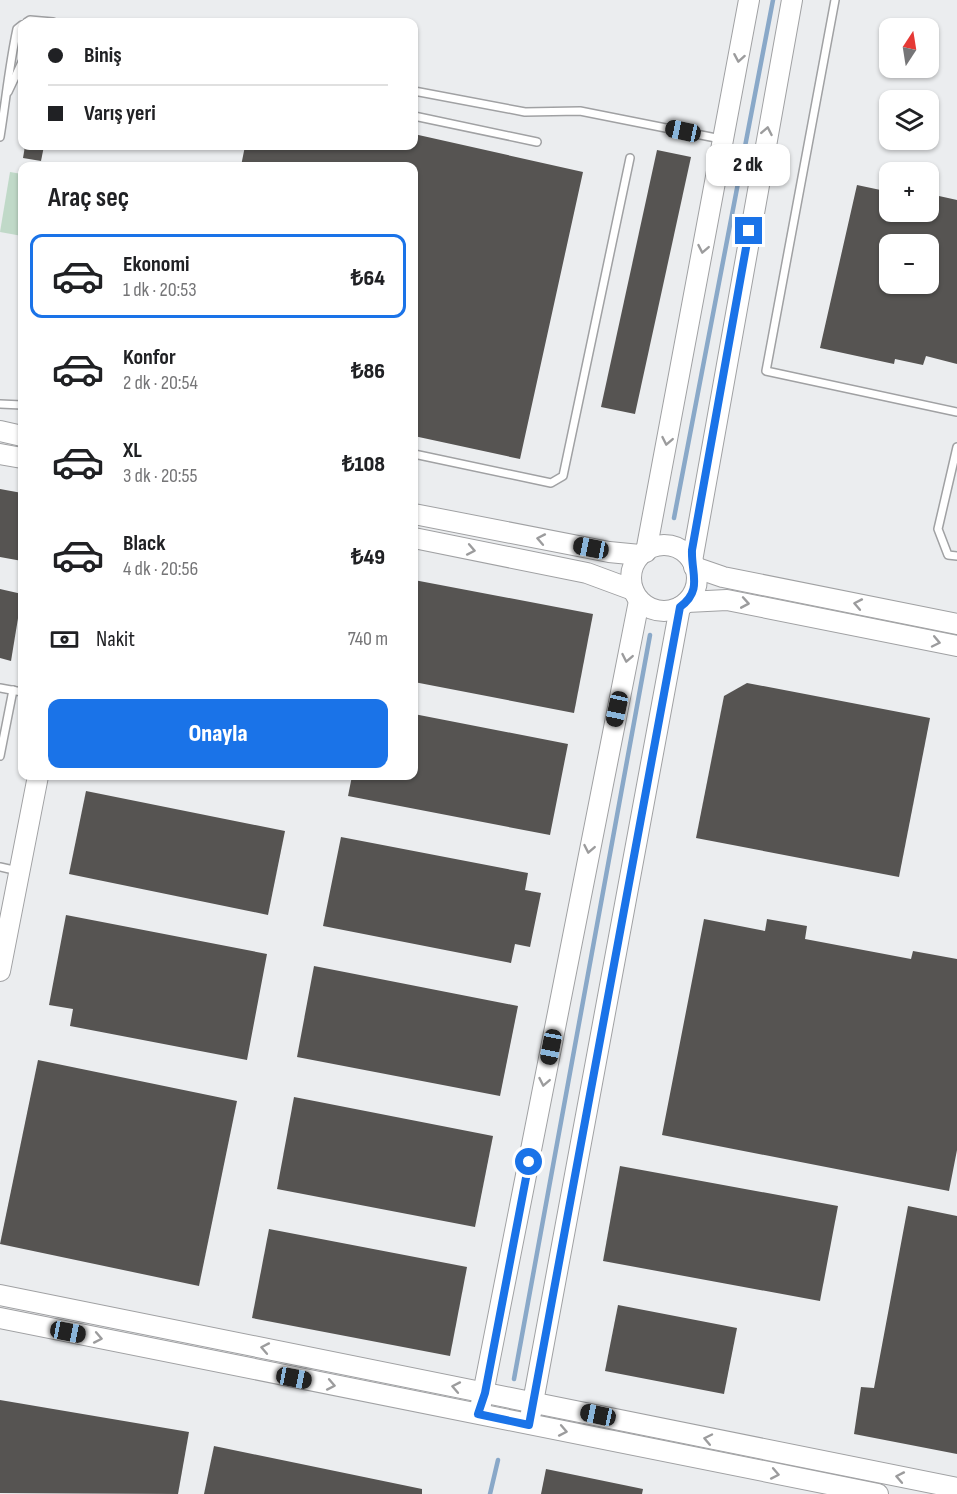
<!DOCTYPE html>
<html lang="tr">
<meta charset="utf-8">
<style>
body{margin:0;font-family:"Sofia Sans Condensed",sans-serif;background:#f2f2f2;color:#202124;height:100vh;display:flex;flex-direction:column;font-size:22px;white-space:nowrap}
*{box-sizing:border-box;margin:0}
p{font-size:20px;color:#757577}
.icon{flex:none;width:33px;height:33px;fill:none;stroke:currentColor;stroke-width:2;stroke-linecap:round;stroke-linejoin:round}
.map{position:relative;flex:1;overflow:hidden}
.details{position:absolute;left:18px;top:162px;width:400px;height:618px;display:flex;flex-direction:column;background:#fff;border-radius:12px;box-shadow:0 2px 4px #0004}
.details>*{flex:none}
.banner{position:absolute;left:18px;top:18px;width:400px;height:132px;border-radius:12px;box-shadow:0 2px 4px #0004;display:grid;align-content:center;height:132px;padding:0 30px;background:#fff}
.needle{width:39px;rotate:12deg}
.tools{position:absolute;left:879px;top:18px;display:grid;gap:12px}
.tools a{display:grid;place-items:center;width:60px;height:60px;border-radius:12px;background:#fff;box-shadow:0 2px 4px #0004;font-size:30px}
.end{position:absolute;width:27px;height:27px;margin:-14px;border:8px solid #1a73e8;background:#fff;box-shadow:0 0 0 3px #fff}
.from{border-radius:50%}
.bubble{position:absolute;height:42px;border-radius:12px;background:#fff;box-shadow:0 2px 4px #0004;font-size:20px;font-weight:800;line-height:42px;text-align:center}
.car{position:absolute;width:18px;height:36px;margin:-18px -9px;border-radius:8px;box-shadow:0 0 4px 2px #0007;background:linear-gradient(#222 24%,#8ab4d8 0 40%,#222 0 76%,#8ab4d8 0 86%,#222 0)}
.banner b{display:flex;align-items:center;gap:21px;height:57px;font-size:22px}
.banner b+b{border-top:2px solid #e0e0e0}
.banner i{width:15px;height:15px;background:#202124}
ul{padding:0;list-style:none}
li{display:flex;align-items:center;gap:18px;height:84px;margin:0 12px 9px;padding:0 18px;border:3px solid transparent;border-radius:12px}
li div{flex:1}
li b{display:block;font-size:22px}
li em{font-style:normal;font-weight:800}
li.current{border-color:#1a73e8}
li>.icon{width:54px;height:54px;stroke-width:1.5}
h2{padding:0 30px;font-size:27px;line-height:72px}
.pay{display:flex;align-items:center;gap:15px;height:66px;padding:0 30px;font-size:22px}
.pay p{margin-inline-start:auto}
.action{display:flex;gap:12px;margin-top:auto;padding:12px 30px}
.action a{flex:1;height:69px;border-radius:12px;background:#1a73e8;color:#fff;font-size:24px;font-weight:800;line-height:69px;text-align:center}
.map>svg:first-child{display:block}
.green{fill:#c0d9c8}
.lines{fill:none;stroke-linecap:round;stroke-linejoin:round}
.stream{stroke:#89a8c8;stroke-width:4.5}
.building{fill:#565452;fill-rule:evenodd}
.lane-casing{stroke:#a0a1a3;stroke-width:10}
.secondary-casing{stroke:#a0a1a3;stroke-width:22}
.lane{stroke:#fff;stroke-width:7}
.secondary{stroke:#fff;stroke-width:20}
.oneway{stroke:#9c9c9d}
.route{stroke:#1a73e8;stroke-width:8}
</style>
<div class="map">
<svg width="957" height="1494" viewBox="0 0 957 1494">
<rect width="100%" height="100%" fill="#ebedef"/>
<path class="green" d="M10,172L22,174V236L0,232Z"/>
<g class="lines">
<g class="stream">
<path d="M674,518L773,0"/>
<path d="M514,1379L650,635"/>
<path d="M490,1494L498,1460"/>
</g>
</g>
<g class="building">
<path d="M414,134L583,172L520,459L414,436V166H241L245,146H414Z"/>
<path d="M25,146H44L41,161L23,158Z"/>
<path d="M657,150L691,157L635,414L601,407Z"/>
<path d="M857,185L890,192V212H928L930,194L957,200V364L926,356L923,365L895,359L894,364L820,348ZM890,244H928V284H890Z"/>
<path d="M0,489L22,493V561L0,557Z"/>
<path d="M414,580L593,614L574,713L414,682Z"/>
<path d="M0,589L22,594L11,661L0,658Z"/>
<path d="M747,683L930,718L899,877L696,838L724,696Z"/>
<path d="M414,714L568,744L550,835L348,796L352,776H414Z"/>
<path d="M86,791L285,831L268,915L69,874Z"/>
<path d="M341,837L528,873L525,890L541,893L530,947L515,944L511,963L323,926Z"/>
<path d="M66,915L267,954L247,1060L70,1026L73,1009L49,1005Z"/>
<path d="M704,919L765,931L767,919L807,926L805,939L911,959L913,951L957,959V1150L949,1191L662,1135Z"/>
<path d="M314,966L518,1006L500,1096L297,1057Z"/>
<path d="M38,1060L237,1101L199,1286L0,1244Z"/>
<path d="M294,1097L493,1136L475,1227L277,1189Z"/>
<path d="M620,1166L838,1206L820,1301L603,1261Z"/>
<path d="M908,1206L957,1216V1454L854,1434L861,1387L874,1388Z"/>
<path d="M269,1229L467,1267L450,1356L252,1318Z"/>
<path d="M618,1305L737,1328L724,1394L605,1371Z"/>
<path d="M0,1400L189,1432L178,1494L0,1493Z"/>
<path d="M214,1446L422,1489V1494H204Z"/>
<path d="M546,1469L643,1489L642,1494H541Z"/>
</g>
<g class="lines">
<defs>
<g id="lane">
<path d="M835,0L766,371L957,412"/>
<path d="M27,22L30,20L53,22"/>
<path d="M414,91L525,112L580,111L721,139"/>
<path d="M8,92L22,62"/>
<path d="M414,116L537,142"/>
<path d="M0,137C6,100 9,66 17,29L22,25"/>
<path d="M0,404L22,405"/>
<path d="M957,447L938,529L948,555L957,556"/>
<path d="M414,454L551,483L563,476L630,158"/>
<path d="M0,688L22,692"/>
<path d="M0,756L13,690"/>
<path d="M0,867L18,871"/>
</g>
<g id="secondary">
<path d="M0,431L22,436"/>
<path d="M0,454L22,458"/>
<path d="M414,514L609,552L640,555"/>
<path d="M414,538L587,573L633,590"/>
<circle cx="664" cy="578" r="33"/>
<path d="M646,552L749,0"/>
<path d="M692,561L792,0"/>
<path d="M694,567L723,577L957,624"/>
<path d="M687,602L727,600L957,646"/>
<path d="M0,971L38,776"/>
<path d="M0,1295L957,1488"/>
<path d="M0,1318L878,1494"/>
<path d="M481,1404L639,601"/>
<path d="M531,1413L680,607"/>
</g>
</defs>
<use href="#lane" class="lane-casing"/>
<use href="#secondary" class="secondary-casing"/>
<use href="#lane" class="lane"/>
<use href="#secondary" class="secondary"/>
</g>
<defs><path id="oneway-chevron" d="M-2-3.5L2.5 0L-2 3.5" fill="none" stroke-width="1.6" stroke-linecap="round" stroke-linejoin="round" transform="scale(1.5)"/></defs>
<g class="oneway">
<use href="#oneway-chevron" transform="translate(739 58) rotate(100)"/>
<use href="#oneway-chevron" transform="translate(767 131) rotate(-79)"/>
<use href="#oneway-chevron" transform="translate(703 249) rotate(101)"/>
<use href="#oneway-chevron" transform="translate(667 441) rotate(101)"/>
<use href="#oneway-chevron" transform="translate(541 539) rotate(-169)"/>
<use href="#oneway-chevron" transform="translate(471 550) rotate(11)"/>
<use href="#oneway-chevron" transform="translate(745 603) rotate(10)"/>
<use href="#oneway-chevron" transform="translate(858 604) rotate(-169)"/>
<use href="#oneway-chevron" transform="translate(936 642) rotate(12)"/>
<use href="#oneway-chevron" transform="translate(627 658) rotate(101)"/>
<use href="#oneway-chevron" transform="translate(589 849) rotate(101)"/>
<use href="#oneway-chevron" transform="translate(544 1082) rotate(101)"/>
<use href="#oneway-chevron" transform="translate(98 1338) rotate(11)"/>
<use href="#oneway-chevron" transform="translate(265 1348) rotate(-169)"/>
<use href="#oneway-chevron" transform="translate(331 1385) rotate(11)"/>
<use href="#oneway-chevron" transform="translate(456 1387) rotate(-169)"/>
<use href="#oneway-chevron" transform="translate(563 1431) rotate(11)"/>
<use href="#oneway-chevron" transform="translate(708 1439) rotate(-168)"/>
<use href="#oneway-chevron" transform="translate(775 1474) rotate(11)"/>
<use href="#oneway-chevron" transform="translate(900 1477) rotate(-169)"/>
</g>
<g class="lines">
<path class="route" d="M529,1162L485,1393L478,1414L529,1425L680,607C703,590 691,574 692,550L749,231"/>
</g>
</svg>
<div class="tools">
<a><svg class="needle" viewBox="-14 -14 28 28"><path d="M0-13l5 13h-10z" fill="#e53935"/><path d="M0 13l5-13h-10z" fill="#757577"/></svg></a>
<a><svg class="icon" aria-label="layers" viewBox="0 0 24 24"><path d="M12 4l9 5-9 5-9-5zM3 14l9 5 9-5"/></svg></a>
<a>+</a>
<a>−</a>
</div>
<i class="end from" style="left:529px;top:1162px"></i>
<i class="end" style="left:749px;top:231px"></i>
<div class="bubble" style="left:706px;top:144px;width:84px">2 dk</div>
<i class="car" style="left:683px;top:131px;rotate:282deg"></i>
<i class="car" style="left:591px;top:548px;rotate:281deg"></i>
<i class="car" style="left:617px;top:709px;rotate:192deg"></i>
<i class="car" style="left:551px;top:1047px;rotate:191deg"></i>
<i class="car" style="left:68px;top:1332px;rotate:101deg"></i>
<i class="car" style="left:294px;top:1378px;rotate:101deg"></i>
<i class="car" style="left:598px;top:1415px;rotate:282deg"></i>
<div class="banner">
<b><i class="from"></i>Biniş</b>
<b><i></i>Varış yeri</b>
</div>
<section class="details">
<h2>Araç seç</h2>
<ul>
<li class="current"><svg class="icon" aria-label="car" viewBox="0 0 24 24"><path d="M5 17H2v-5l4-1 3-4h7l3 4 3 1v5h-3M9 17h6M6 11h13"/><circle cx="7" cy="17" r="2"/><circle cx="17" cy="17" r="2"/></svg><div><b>Ekonomi</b><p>1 dk · 20:53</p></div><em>₺64</em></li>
<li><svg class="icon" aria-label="car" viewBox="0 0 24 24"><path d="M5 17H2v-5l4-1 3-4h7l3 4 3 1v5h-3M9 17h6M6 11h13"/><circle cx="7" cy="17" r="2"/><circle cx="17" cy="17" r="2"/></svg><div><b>Konfor</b><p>2 dk · 20:54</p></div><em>₺86</em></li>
<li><svg class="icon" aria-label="car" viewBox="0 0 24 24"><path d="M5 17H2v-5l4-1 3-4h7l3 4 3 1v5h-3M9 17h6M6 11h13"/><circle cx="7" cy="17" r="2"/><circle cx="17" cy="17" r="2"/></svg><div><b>XL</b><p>3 dk · 20:55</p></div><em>₺108</em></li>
<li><svg class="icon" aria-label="car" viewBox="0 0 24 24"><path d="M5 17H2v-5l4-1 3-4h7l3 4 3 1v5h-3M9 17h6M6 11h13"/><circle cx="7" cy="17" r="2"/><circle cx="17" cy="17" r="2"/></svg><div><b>Black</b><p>4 dk · 20:56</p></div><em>₺49</em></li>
</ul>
<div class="pay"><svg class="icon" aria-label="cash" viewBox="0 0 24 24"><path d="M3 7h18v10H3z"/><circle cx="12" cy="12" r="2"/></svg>Nakit<p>740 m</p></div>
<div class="action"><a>Onayla</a></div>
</section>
</div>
